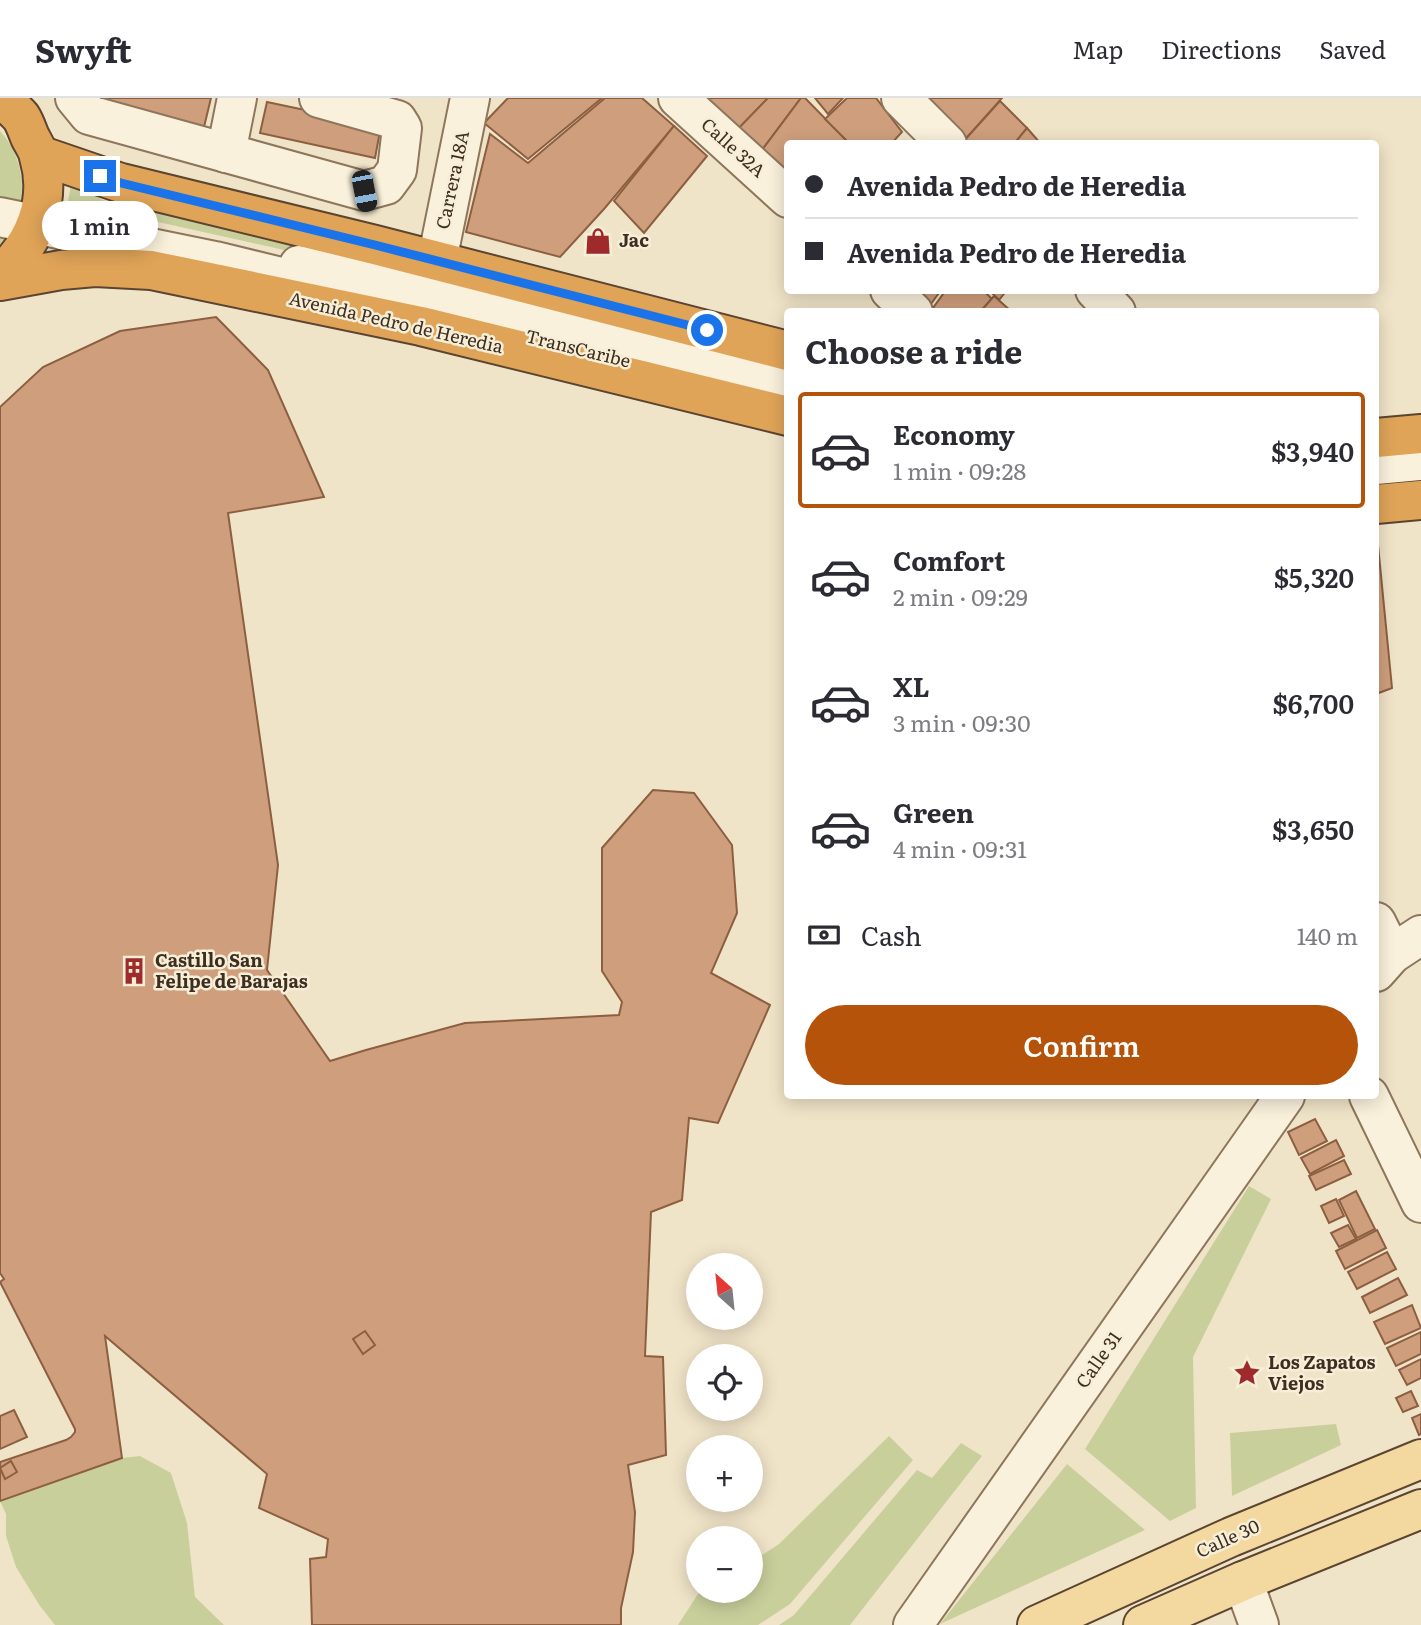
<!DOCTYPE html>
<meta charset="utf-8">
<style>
body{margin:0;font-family:Literata,serif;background:#f7f7f7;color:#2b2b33;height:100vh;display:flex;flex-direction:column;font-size:26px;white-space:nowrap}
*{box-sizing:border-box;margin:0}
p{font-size:23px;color:#7c7c81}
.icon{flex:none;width:38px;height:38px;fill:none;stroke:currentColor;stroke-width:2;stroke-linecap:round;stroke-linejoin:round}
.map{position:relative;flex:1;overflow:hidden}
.drawer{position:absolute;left:784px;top:210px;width:595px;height:791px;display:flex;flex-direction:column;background:#fff;border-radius:7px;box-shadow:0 4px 18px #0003}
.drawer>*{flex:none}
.guide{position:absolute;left:784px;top:42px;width:595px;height:154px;border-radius:7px;box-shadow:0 4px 18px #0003;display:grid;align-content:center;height:154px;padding:0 21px;background:#fff}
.needle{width:46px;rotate:333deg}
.tools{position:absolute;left:686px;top:1155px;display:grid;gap:14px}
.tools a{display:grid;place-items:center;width:77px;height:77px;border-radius:50%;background:#fff;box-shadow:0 4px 18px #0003;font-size:35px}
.end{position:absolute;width:32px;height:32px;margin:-16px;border:9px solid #1a73e8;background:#fff;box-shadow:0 0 0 4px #fff}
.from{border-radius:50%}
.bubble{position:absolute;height:49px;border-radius:24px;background:#fff;box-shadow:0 4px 18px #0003;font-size:23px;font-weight:600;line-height:49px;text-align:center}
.car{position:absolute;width:21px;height:42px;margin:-21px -10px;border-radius:9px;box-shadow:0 0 5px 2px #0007;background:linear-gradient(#222 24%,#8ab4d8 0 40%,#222 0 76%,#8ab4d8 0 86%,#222 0)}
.guide b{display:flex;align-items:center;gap:24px;height:66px;font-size:26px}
.guide b+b{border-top:2px solid #e1e1e2}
.guide i{width:18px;height:18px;background:#2b2b33}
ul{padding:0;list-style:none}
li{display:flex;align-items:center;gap:21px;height:116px;margin:0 14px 10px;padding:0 7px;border:4px solid transparent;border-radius:7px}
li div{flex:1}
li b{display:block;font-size:26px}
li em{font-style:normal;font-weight:600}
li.active{border-color:#b45309}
li>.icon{width:63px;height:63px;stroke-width:1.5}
h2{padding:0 21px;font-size:32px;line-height:84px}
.pay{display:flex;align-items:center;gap:18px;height:77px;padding:0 21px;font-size:26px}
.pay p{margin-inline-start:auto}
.button{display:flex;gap:14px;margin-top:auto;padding:14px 21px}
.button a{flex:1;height:80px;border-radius:42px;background:#b45309;color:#fff;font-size:28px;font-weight:600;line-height:80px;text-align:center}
header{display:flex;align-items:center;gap:42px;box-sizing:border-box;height:98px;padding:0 35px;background:#fff;border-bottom:2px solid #e1e1e2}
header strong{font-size:33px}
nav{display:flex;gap:38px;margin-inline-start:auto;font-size:24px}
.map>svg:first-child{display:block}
.green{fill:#c9cf9b}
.building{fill:#cf9f7d;stroke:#8d5f41;stroke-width:2}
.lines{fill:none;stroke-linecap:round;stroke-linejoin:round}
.minor-casing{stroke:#8d765c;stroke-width:42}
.major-casing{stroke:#5b4430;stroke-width:42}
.highway-casing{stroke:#5b4430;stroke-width:42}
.minor{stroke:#faf1dc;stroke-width:38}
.major{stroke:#f3d9a0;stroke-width:38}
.highway{stroke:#e0a458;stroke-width:38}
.route{stroke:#1a73e8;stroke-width:9}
.labels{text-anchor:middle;stroke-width:5;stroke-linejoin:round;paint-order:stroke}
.street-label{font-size:18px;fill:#3d2e20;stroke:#f7eed8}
.poi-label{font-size:18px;font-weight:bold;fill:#3d2e20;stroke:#f7eed8;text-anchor:start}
</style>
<header>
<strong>Swyft</strong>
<nav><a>Map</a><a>Directions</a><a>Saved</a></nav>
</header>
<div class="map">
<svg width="1421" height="1527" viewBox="0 0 1421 1527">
<rect width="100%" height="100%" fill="#f0e4c8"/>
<g class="green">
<path d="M0,33C23,57 28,96 15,127C12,135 5,143 0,150Z"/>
<path d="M72,80L102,102L356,160L374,172L68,104Z"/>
<path d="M1249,1088L1271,1101L1193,1259L1196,1410L1170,1423L1085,1351Z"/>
<path d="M1336,1326L1341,1347L1232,1398L1230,1335Z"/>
<path d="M889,1338L913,1362L790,1506L758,1527H678L698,1496L704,1493H751V1464L779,1446Z"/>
<path d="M961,1345L982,1358L850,1527H779L794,1517L917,1372L932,1380Z"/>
<path d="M140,1358L171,1375L187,1425L195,1499L224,1527H55L40,1508L16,1469L6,1438V1416L0,1403L122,1360Z"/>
<path d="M1067,1366L1145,1432L940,1526Z"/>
</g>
<g class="building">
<path d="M91,0H211L204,29Z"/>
<path d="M508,0H602L528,61L484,25Z"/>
<path d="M605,0H642L674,28L604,111L560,159L466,134L490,36L528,65Z"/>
<path d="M699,0H768L735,34Z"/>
<path d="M768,0H801L759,56L735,34Z"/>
<path d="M801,0H805L850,46H788V85L759,56Z"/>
<path d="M815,0H843L828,16Z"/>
<path d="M847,0H876L902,34L891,46H850L825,21Z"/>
<path d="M927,0H1002L962,45Z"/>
<path d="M1000,3L1027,30L1014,46L962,45Z"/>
<path d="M267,4L381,28L375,60L260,35Z"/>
<path d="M674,28L707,58L644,135L614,103Z"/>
<path d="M1027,30L1041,46H1014Z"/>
<path d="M910,192H941L928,210Z"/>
<path d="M946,192H983L992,201L980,214H936L933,210Z"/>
<path d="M989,192H1007L999,202Z"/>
<path d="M994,198L1011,213L1010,214H980Z"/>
<path d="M216,219L268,272L324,399L228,415L278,767L267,872L330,963L366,952L465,925L619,917L622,904L602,873V750L653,692L694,695L732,747L737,815L711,875L770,907L718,1025L689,1020L682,1102L651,1114L645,1258L663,1259L666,1357L628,1367L635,1414L633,1454L621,1510V1527H312L310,1461L326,1459L328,1441L259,1410L267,1376L105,1238L122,1360L0,1403V1364L66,1342L71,1339L75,1334V1331L0,1184L4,1181L0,1175V309L43,269L120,233Z"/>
<path d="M1376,447H1378L1392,590L1376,596Z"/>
<path d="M1315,1021L1327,1043L1299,1057L1288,1034Z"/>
<path d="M1336,1042L1344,1058L1310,1076L1301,1060Z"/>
<path d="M1344,1062L1351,1076L1316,1092L1309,1078Z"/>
<path d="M1356,1093L1375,1131L1357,1140L1339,1102Z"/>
<path d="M1336,1101L1344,1118L1329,1125L1321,1108Z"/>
<path d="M1348,1127L1356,1141L1339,1149L1331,1135Z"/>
<path d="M1377,1132L1386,1150L1345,1171L1336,1153Z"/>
<path d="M1387,1154L1396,1171L1357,1191L1348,1174Z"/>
<path d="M1398,1180L1407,1197L1370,1215L1362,1199Z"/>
<path d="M1412,1207L1421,1230L1385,1246L1374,1224Z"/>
<path d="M365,1233L375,1247L363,1256L353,1241Z"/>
<path d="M1421,1234V1256L1396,1268L1387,1250Z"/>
<path d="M1421,1261V1280L1407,1287L1399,1272Z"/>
<path d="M1411,1293L1418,1308L1403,1314L1396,1300Z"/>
<path d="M14,1312L27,1339L0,1351V1318Z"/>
<path d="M1421,1316V1336L1419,1337L1412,1320Z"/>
<path d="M11,1363L17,1374L5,1381L0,1370Z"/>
</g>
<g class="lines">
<defs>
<g id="minor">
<path d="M75,0L89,17L364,93L386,87L397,72L402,30L397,22L319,0"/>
<path d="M678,0L788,100"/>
<path d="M901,0L947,46"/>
<path d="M226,55L237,0"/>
<path d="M0,119L215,163L326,190"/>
<path d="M437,163L470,0"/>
<path d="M299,167L788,282"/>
<path d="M890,192L913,214"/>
<path d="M1095,192L1116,214"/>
<path d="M1376,367L1421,363"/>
<path d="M1376,824L1392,856"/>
<path d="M1376,874L1392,856L1421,837"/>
<path d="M1369,998L1421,1105"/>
<path d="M1243,1483L1259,1527"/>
<path d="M913,1527L1285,998"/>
</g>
<g id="major">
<path d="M1037,1527L1231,1439L1421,1361"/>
<path d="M1143,1527L1243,1483L1421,1411"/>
</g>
<g id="highway">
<path d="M39,57L121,85L375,147L788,253"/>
<path d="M0,176C34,148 52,102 39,59C38,52 33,45 30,39C27,32 25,25 21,19C15,12 7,6 1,0"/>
<path d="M0,183L61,172L95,169L151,172L421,228L788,318"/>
<path d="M1376,340L1421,336"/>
<path d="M1376,406L1421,402"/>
</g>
</defs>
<use href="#minor" class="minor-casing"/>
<use href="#major" class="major-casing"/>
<use href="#highway" class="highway-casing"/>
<use href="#minor" class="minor"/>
<use href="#major" class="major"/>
<use href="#highway" class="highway"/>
</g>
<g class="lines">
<path class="route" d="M100,78L121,85L375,147L707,232"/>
</g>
<defs>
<symbol id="shop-bare" viewBox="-9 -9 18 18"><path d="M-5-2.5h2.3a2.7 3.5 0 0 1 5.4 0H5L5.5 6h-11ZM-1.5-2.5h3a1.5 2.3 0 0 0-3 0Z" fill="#9e2a2b" stroke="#f7eed8" stroke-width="2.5" paint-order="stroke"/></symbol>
<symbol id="building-bare" viewBox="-9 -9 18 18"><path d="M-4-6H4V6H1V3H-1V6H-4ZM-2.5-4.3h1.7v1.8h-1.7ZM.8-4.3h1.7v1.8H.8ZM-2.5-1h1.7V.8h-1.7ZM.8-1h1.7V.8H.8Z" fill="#9e2a2b" stroke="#f7eed8" stroke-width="2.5" paint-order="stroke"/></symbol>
<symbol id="sight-bare" viewBox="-9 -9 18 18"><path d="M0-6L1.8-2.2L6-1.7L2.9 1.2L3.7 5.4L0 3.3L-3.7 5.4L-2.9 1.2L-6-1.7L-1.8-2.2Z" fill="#9e2a2b" stroke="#f7eed8" stroke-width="2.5" paint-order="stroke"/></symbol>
</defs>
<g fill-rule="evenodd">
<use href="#shop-bare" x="579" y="124" width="38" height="38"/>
<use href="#building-bare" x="115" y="854" width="38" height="38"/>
<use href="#sight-bare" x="1228" y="1256" width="38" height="38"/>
</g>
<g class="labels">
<g class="street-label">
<text transform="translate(733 50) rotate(42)" y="6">Calle 32A</text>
<text transform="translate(453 82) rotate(-78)" y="6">Carrera 18A</text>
<text transform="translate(396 225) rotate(13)" y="6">Avenida Pedro de Heredia</text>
<text transform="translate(578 251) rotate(14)" y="6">TransCaribe</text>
<text transform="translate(1099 1262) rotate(-55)" y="6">Calle 31</text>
<text transform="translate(1228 1441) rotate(-24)" y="6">Calle 30</text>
</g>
<g class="poi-label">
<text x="619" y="149">Jac</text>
<text x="155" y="869">Castillo San<tspan x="155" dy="21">Felipe de Barajas</tspan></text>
<text x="1268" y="1271">Los Zapatos<tspan x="1268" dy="21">Viejos</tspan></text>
</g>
</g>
</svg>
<div class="tools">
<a><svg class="needle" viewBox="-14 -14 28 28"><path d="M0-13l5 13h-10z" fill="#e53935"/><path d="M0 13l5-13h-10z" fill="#7c7c81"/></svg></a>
<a><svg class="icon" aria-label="locate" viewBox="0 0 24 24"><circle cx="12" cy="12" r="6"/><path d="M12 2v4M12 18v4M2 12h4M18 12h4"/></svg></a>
<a>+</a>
<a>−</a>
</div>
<i class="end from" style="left:707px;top:232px"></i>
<i class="end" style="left:100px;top:78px"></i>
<div class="bubble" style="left:42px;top:103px;width:116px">1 min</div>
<i class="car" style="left:364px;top:93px;rotate:169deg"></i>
<div class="guide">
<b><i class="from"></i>Avenida Pedro de Heredia</b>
<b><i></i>Avenida Pedro de Heredia</b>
</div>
<section class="drawer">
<h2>Choose a ride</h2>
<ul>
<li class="active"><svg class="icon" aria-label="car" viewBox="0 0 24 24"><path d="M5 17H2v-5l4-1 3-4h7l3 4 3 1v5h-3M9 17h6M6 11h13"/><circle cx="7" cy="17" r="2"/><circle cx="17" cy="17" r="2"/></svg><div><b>Economy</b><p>1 min · 09:28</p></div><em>$3,940</em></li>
<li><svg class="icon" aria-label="car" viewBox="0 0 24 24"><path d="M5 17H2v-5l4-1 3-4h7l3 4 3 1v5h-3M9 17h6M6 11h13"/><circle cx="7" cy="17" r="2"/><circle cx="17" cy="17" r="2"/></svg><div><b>Comfort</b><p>2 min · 09:29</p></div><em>$5,320</em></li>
<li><svg class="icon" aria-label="car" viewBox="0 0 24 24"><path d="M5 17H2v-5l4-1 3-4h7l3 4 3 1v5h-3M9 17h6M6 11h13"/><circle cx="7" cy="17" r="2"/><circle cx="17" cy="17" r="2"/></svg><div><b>XL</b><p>3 min · 09:30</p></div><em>$6,700</em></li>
<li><svg class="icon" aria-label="car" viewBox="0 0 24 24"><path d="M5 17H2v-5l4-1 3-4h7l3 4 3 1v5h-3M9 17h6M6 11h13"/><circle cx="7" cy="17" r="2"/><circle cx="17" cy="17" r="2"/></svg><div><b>Green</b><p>4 min · 09:31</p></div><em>$3,650</em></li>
</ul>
<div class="pay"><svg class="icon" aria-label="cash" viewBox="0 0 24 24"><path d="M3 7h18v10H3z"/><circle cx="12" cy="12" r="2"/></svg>Cash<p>140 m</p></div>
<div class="button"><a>Confirm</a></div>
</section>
</div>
